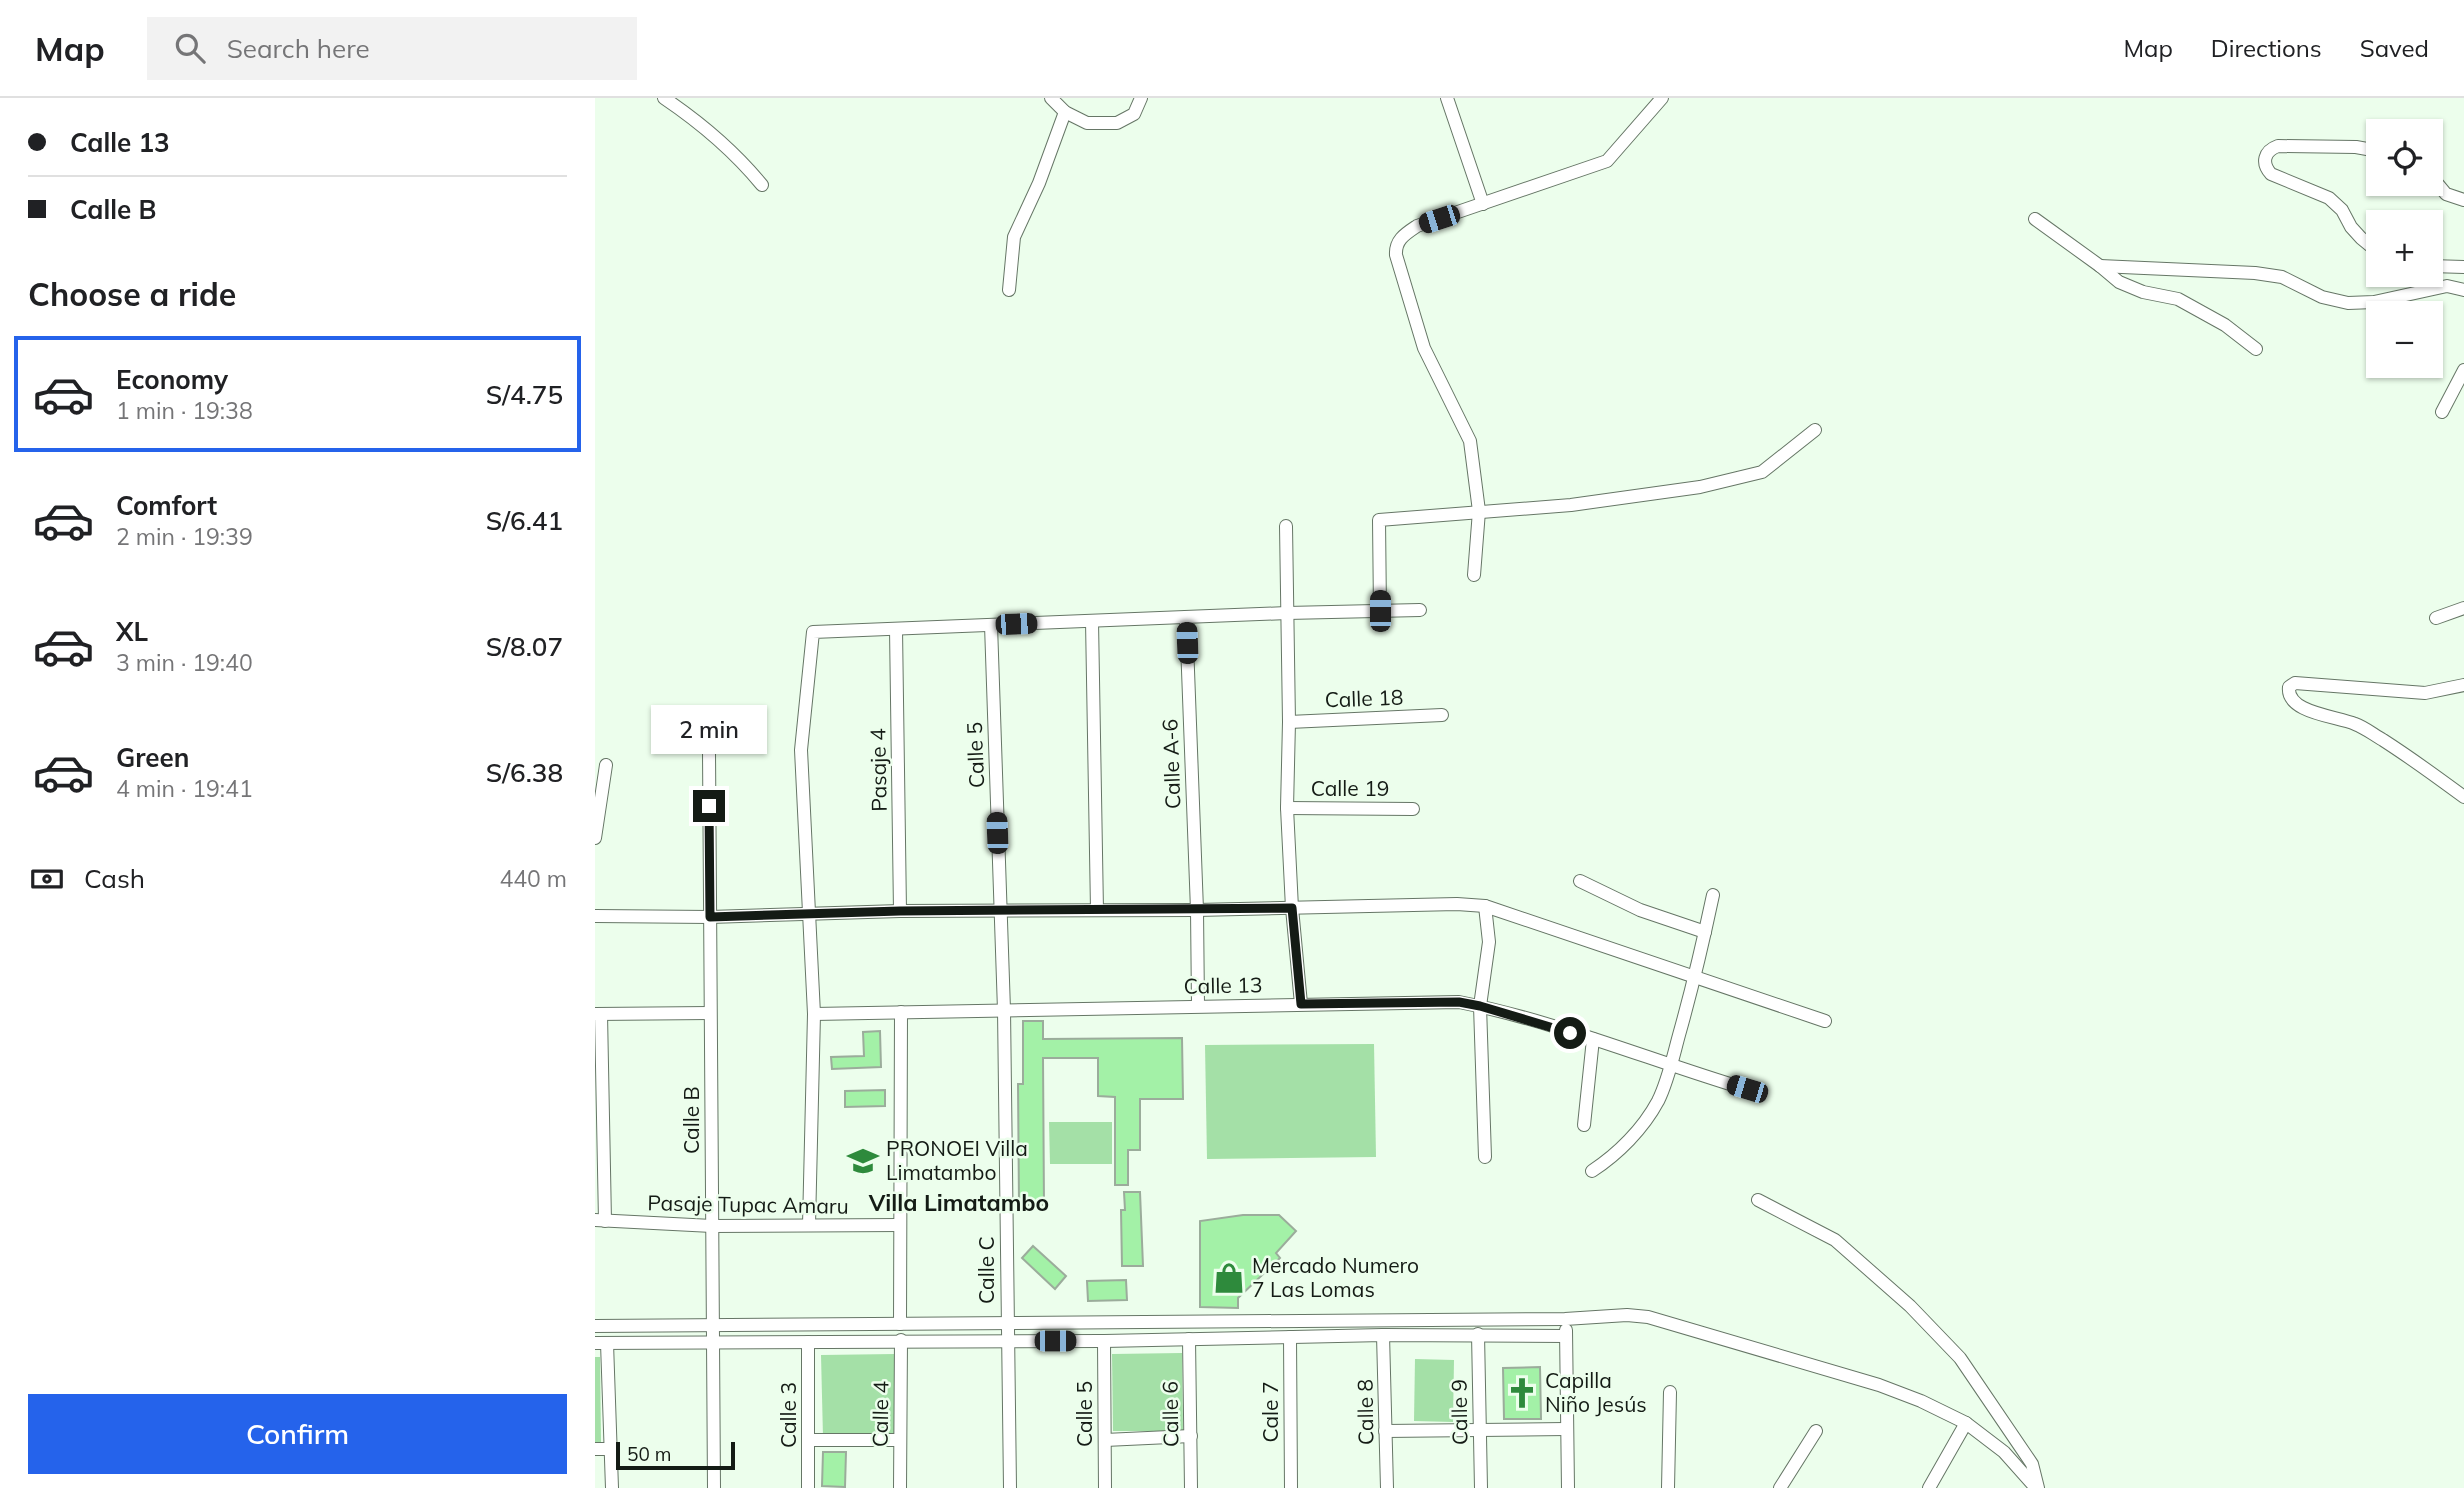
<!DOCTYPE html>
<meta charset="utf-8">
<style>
body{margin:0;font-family:Mulish,sans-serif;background:#f2f2f2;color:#202124;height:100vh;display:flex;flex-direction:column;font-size:26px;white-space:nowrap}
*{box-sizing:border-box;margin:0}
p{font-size:23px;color:#757577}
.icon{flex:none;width:38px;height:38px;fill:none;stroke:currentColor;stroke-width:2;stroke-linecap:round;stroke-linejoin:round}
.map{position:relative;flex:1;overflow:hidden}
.panel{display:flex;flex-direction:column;background:#fff;width:595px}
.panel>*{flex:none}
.top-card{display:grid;align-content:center;height:154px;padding:0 28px;background:#fff}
.tools{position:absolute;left:1771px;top:21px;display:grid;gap:14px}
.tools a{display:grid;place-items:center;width:77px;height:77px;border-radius:0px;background:#fff;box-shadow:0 2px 5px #0004;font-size:35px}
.scale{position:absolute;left:21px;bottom:18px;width:119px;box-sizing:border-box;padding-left:7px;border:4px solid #141b15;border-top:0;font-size:19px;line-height:24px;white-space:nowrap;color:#141b15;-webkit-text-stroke:5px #ecfeec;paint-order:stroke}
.end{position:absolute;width:32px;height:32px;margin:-16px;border:9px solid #141b15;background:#fff;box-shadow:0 0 0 4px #fff}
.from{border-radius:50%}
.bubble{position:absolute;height:49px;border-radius:0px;background:#fff;box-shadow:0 2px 5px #0004;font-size:23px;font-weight:600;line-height:49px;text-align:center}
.car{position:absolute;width:21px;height:42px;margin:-21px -10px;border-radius:9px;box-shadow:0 0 5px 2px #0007;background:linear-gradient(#222 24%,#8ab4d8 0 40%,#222 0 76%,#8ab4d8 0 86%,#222 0)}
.top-card b{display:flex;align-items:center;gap:24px;height:66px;font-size:26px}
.top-card b+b{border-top:2px solid #e0e0e0}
.top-card i{width:18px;height:18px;background:#202124}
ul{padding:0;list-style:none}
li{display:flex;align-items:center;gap:21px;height:116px;margin:0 14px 10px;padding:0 14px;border:4px solid transparent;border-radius:0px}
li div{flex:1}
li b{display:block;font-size:26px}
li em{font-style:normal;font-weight:600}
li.active{border-color:#2563eb}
li>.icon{width:63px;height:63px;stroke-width:1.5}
h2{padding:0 28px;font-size:32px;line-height:84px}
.pay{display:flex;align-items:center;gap:18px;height:77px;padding:0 28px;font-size:26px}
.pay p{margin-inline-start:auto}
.button{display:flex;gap:14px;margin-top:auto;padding:14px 28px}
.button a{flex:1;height:80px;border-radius:0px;background:#2563eb;color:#fff;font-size:28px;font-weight:600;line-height:80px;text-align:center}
header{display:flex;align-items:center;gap:42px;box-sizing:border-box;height:98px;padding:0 35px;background:#fff;border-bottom:2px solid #e0e0e0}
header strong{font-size:33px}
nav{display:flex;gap:38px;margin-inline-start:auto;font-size:24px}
.search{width:490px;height:63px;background:#f2f2f2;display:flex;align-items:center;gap:18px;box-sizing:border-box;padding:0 24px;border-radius:0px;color:#757577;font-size:26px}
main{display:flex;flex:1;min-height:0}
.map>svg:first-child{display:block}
.park{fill:#a4e0a7}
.building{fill:#a3f1a7;stroke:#9bac9b;stroke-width:2}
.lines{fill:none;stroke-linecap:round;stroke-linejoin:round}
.street-casing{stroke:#667666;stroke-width:14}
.street{stroke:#fff;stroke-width:12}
.route{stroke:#141b15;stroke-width:9}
.labels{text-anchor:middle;stroke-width:5;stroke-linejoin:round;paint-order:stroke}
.street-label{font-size:21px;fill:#141b15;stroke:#ecfeec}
.poi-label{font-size:21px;fill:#141b15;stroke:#ecfeec;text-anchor:start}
.neighbourhood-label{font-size:23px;font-weight:bold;fill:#141b15;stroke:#ecfeec}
</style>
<header>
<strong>Map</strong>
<div class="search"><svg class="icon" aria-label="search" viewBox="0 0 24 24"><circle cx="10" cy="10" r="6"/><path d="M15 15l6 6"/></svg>Search here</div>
<nav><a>Map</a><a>Directions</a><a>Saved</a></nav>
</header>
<main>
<section class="panel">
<div class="top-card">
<b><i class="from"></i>Calle 13</b>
<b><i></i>Calle B</b>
</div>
<h2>Choose a ride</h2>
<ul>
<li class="active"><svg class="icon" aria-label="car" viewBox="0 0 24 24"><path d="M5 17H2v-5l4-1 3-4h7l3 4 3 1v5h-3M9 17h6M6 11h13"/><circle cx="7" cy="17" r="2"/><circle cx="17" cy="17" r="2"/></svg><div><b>Economy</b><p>1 min · 19:38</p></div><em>S/4.75</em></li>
<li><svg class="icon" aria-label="car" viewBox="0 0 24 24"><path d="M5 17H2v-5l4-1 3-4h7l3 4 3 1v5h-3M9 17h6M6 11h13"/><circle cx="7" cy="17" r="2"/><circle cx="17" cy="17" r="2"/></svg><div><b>Comfort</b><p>2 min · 19:39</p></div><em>S/6.41</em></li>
<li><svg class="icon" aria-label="car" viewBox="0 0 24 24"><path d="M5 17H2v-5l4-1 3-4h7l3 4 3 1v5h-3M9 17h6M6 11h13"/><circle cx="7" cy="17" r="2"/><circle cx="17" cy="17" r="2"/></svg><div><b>XL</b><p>3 min · 19:40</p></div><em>S/8.07</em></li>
<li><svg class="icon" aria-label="car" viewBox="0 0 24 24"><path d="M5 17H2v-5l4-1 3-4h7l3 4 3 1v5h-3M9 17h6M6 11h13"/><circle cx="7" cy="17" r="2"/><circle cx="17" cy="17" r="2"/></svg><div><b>Green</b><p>4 min · 19:41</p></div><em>S/6.38</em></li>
</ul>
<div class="pay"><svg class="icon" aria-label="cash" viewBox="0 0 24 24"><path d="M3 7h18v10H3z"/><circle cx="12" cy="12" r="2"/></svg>Cash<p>440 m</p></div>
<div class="button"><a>Confirm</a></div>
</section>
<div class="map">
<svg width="1869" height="1390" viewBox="0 0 1869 1390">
<rect width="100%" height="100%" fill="#ecfeec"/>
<g class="park">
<path d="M779,946L781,1059L612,1061L610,947Z"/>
<path d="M454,1024H517V1066H455Z"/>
<path d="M587,1255L588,1333H518L517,1256Z"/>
<path d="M300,1256L302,1338L228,1339L226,1257Z"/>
<path d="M5,1259L6,1344L0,1345V1259Z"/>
<path d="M820,1261L859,1262L858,1324L819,1323Z"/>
</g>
<g class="building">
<path d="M428,923H448V941L587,940L588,1001H545V1052H533V1087H520V999L503,998V960H448L449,1107H424L423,986H428Z"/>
<path d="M285,933L286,969L237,971L236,959L269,958L268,934Z"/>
<path d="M290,992V1008L250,1009V993Z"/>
<path d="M529,1094H545L548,1168H527L526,1112H530Z"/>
<path d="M648,1117H684L701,1133L681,1155L685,1160L643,1200V1210L605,1209V1123Z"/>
<path d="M438,1148L471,1178L460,1191L427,1160Z"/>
<path d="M531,1182L532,1202L493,1203L492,1183Z"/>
<path d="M945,1269L946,1321H909L908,1270Z"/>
<path d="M228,1354H251L250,1389L227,1388Z"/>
</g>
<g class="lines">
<defs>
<g id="street">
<path d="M69,0C106,25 139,53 167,87"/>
<path d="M456,0L470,14L492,25H522L539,16L546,0"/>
<path d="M852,0L888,106"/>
<path d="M1783,56L1772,51L1761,49L1683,48C1669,53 1666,65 1676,76L1734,100L1747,112L1756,129L1766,140L1783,154"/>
<path d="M1836,78L1851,96L1869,102"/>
<path d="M1440,121L1505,168L1524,184L1548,194L1583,201L1630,227L1661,251"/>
<path d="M1505,168L1660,175L1687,179L1727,199L1753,205L1779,204L1852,188L1869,192"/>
<path d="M1836,168L1869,169"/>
<path d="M414,192L419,139L444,85L470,14"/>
<path d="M1847,314L1869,272"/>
<path d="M691,428L694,624L692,710L697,810L706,906"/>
<path d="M879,477L884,413L875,343L829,250L801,157C800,142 810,136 822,128L1012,63L1067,0"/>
<path d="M785,513L784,422L976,407L1105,389L1167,374L1220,332"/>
<path d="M591,519L602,812L603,908"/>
<path d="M1841,520L1869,510"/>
<path d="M497,523L502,812"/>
<path d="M396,527L409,912L415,1390"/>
<path d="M301,531L305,813"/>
<path d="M1869,587L1830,595L1700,585L1694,589C1691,615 1741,618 1760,626C1769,629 1779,637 1788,642C1816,660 1842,679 1869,699"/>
<path d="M694,624L847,617"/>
<path d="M114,653L119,1390"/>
<path d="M692,710L818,711"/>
<path d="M0,740L11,667"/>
<path d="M985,783L1045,812L1110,834"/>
<path d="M0,818L115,819L305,813L602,812L862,806L890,808L1230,923"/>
<path d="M0,916L115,915"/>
<path d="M6,916L10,1123"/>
<path d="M219,916L864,904C961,923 1057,963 1151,991"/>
<path d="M989,1027L998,941"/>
<path d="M890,1059L885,908L894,844L890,808"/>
<path d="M997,1073C1023,1056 1048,1031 1063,1003C1073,983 1078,959 1084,937C1097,891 1108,844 1118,797"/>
<path d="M1163,1102L1240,1142L1315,1208L1365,1260L1437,1366L1443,1390"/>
<path d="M0,1122L117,1128L305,1127"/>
<path d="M214,1127L219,916L206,652L218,534L692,515L825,512"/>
<path d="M305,1226L306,914"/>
<path d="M0,1228L970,1221L1032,1217L1053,1219L1284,1287L1326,1303L1371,1325L1409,1354L1441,1390"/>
<path d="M971,1232L973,1390"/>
<path d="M883,1236L886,1390"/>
<path d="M788,1237L792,1390"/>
<path d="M695,1239L696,1390"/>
<path d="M594,1241L596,1390"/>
<path d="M509,1243L510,1390"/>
<path d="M213,1244V1390"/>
<path d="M0,1245L509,1243L788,1237L971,1238"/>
<path d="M12,1245L17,1390"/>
<path d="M790,1333L971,1331"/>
<path d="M213,1342H305"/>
<path d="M510,1342L596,1338"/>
<path d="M0,1351H16"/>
<path d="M305,1390L306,1242"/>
<path d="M1073,1390L1075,1294"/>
<path d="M1185,1390L1221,1333"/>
<path d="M1334,1390L1371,1325"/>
</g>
</defs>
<use href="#street" class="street-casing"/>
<use href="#street" class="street"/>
</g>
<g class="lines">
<path class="route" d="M114,708L115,819L305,813L697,810L706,906L864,904L885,908L975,935"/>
</g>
<defs>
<symbol id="school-bare" viewBox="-9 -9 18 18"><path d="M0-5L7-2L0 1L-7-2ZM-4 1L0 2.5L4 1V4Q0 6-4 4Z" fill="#2e8a3c" stroke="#ecfeec" stroke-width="2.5" paint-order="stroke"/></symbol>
<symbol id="shop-bare" viewBox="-9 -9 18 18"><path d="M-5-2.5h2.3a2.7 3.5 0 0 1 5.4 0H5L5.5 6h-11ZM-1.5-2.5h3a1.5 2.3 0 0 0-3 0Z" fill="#2e8a3c" stroke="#ecfeec" stroke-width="2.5" paint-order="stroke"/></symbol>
<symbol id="church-bare" viewBox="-9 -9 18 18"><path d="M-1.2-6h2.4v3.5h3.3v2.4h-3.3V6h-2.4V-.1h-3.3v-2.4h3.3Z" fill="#2e8a3c" stroke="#ecfeec" stroke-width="2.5" paint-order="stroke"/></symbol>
</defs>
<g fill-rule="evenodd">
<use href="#school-bare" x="246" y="1041" width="44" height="44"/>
<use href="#shop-bare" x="612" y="1158" width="44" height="44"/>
<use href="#church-bare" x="905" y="1273" width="44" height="44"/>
</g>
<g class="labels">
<g class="street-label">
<text transform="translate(769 601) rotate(-2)" y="7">Calle 18</text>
<text transform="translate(381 657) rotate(-92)" y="7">Calle 5</text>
<text transform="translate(577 666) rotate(-92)" y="7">Calle A-6</text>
<text transform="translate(284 672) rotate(-91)" y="7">Pasaje 4</text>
<text x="755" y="698">Calle 19</text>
<text transform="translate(628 888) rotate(-1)" y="7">Calle 13</text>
<text transform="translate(97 1022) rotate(-90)" y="7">Calle B</text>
<text transform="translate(153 1107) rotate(1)" y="7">Pasaje Tupac Amaru</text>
<text transform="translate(392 1172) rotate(-90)" y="7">Calle C</text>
<text transform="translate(676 1314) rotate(-90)" y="7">Cale 7</text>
<text transform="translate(771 1314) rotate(-91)" y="7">Calle 8</text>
<text transform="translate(865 1314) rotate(-91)" y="7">Calle 9</text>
<text transform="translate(286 1316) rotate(-89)" y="7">Calle 4</text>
<text transform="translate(490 1316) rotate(-90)" y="7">Calle 5</text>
<text transform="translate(576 1316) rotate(-91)" y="7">Calle 6</text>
<text transform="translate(194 1317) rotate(-90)" y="7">Calle 3</text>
</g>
<g class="poi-label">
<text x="291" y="1058">PRONOEI Villa<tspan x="291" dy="24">Limatambo</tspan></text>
<text x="657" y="1175">Mercado Numero<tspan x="657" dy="24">7 Las Lomas</tspan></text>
<text x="950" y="1290">Capilla<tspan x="950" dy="24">Niño Jesús</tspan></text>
</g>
<g class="neighbourhood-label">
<text x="364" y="1113">Villa Limatambo</text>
</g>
</g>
</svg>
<div class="tools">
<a><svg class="icon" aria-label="locate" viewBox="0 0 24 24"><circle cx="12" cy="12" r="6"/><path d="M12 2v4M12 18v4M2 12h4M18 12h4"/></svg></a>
<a>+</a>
<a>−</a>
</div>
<div class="scale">50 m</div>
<i class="end from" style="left:975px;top:935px"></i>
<i class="end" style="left:114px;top:708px"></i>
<div class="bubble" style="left:56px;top:607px;width:116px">2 min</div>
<i class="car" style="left:844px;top:121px;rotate:252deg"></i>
<i class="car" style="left:785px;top:513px;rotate:0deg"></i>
<i class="car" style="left:421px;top:526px;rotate:88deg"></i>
<i class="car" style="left:592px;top:545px;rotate:358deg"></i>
<i class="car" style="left:402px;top:735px;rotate:358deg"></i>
<i class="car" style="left:1152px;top:991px;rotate:287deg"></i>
<i class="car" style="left:460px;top:1243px;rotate:90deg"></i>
</div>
</main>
